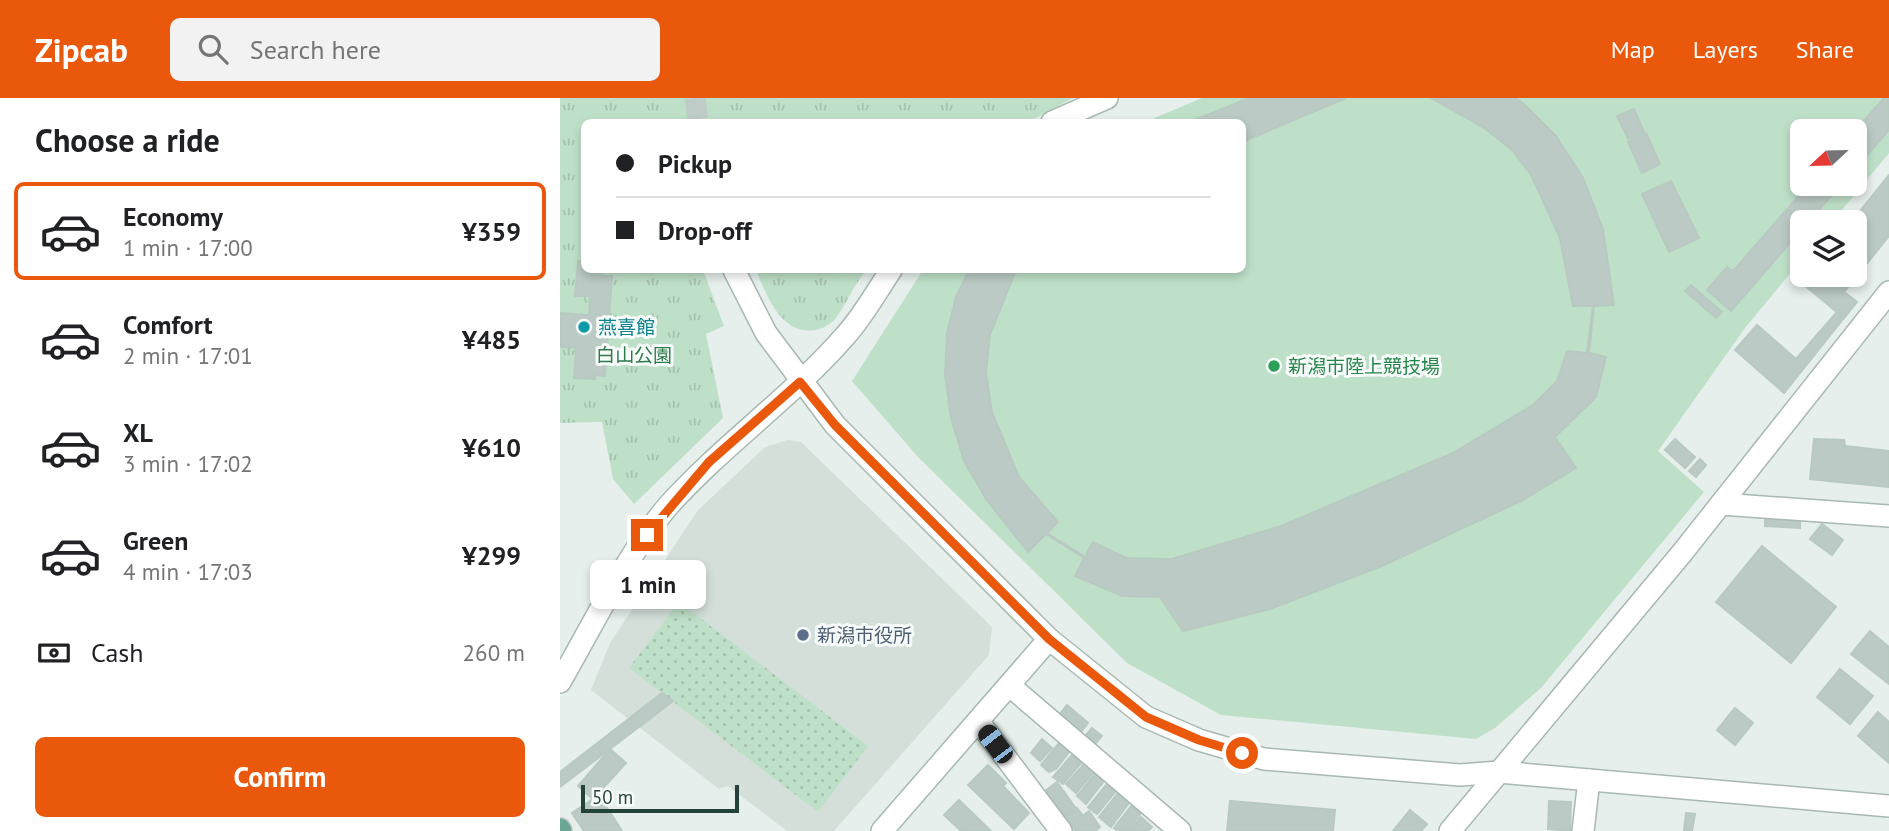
<!DOCTYPE html>
<meta charset="utf-8">
<style>
body{margin:0;font-family:"PT Sans","Noto Sans JP",sans-serif;background:#f2f2f2;color:#202124;height:100vh;display:flex;flex-direction:column;font-size:26px;white-space:nowrap}
*{box-sizing:border-box;margin:0}
p{font-size:23px;color:#757577}
.icon{flex:none;width:38px;height:38px;fill:none;stroke:currentColor;stroke-width:2;stroke-linecap:round;stroke-linejoin:round}
.map{position:relative;flex:1;overflow:hidden}
.drawer{display:flex;flex-direction:column;background:#fff;width:560px}
.drawer>*{flex:none}
.hud{position:absolute;left:21px;top:21px;width:665px;height:154px;border-radius:10px;box-shadow:0 4px 10px #0003;display:grid;align-content:center;height:154px;padding:0 35px;background:#fff}
.needle{width:46px;rotate:248deg}
.tools{position:absolute;left:1230px;top:21px;display:grid;gap:14px}
.tools a{display:grid;place-items:center;width:77px;height:77px;border-radius:10px;background:#fff;box-shadow:0 4px 10px #0003;font-size:35px}
.scale{position:absolute;left:21px;bottom:18px;width:158px;box-sizing:border-box;padding-left:7px;border:4px solid #24423a;border-top:0;font-size:19px;line-height:24px;white-space:nowrap;color:#24423a;-webkit-text-stroke:5px #f7fbf9;paint-order:stroke}
.end{position:absolute;width:32px;height:32px;margin:-16px;border:9px solid #ea580c;background:#fff;box-shadow:0 0 0 4px #fff}
.from{border-radius:50%}
.bubble{position:absolute;height:49px;border-radius:10px;background:#fff;box-shadow:0 4px 10px #0003;font-size:23px;font-weight:800;line-height:49px;text-align:center}
.car{position:absolute;width:21px;height:42px;margin:-21px -10px;border-radius:9px;box-shadow:0 0 5px 2px #0007;background:linear-gradient(#222 24%,#8ab4d8 0 40%,#222 0 76%,#8ab4d8 0 86%,#222 0)}
.hud b{display:flex;align-items:center;gap:24px;height:66px;font-size:26px}
.hud b+b{border-top:2px solid #e0e0e0}
.hud i{width:18px;height:18px;background:#202124}
ul{padding:0;list-style:none}
li{display:flex;align-items:center;gap:21px;height:98px;margin:0 14px 10px;padding:0 21px;border:4px solid transparent;border-radius:10px}
li div{flex:1}
li b{display:block;font-size:26px}
li em{font-style:normal;font-weight:800}
li.active{border-color:#ea580c}
li>.icon{width:63px;height:63px;stroke-width:1.5}
h2{padding:0 35px;font-size:32px;line-height:84px}
.pay{display:flex;align-items:center;gap:18px;height:77px;padding:0 35px;font-size:26px}
.pay p{margin-inline-start:auto}
.action{display:flex;gap:14px;margin-top:auto;padding:14px 35px}
.action a{flex:1;height:80px;border-radius:10px;background:#ea580c;color:#fff;font-size:28px;font-weight:800;line-height:80px;text-align:center}
header{display:flex;align-items:center;gap:42px;box-sizing:border-box;height:98px;padding:0 35px;background:#ea580c;color:#fff}
header strong{font-size:33px}
nav{display:flex;gap:38px;margin-inline-start:auto;font-size:24px}
.search{width:490px;height:63px;background:#f2f2f2;display:flex;align-items:center;gap:18px;box-sizing:border-box;padding:0 24px;border-radius:10px;color:#757577;font-size:26px}
main{display:flex;flex:1;min-height:0}
.map>svg:first-child{display:block}
.built{fill:#d4dfda}
.grass{fill:url(#grass-dots)}
.park{fill:url(#park-tufts)}
.pitch{fill:#bfe0c8;fill-rule:evenodd}
.building{fill:#bbcac4;stroke:#b8c9c2;stroke-width:2}
.lines{fill:none;stroke-linecap:round;stroke-linejoin:round}
.minor-tunnel{stroke:#bfccc8;stroke-width:21;stroke-dasharray:21 10;stroke-linecap:butt}
.minor-casing{stroke:#a8b8b2;stroke-width:24}
.major-casing{stroke:#c2cac8;stroke-width:24}
.minor{stroke:#fff;stroke-width:21}
.major{stroke:#6aa596;stroke-width:21}
.route{stroke:#ea580c;stroke-width:9}
.culture-dot{fill:#0f9aa8;stroke:#f7fbf9;stroke-width:2.5}
.leisure-dot{fill:#2e9e5b;stroke:#f7fbf9;stroke-width:2.5}
.service-dot{fill:#5c6f8a;stroke:#f7fbf9;stroke-width:2.5}
.labels{text-anchor:middle;stroke-width:6;stroke-linejoin:round;paint-order:stroke}
.culture-label{font-size:19px;fill:#0d838f;stroke:#f7fbf9;text-anchor:start}
.park-label{font-size:19px;fill:#2d7a4b;stroke:#f7fbf9}
.leisure-label{font-size:19px;fill:#27864d;stroke:#f7fbf9;text-anchor:start}
.service-label{font-size:19px;fill:#4e5e75;stroke:#f7fbf9;text-anchor:start}
</style>
<header>
<strong>Zipcab</strong>
<div class="search"><svg class="icon" aria-label="search" viewBox="0 0 24 24"><circle cx="10" cy="10" r="6"/><path d="M15 15l6 6"/></svg>Search here</div>
<nav><a>Map</a><a>Layers</a><a>Share</a></nav>
</header>
<main>
<section class="drawer">
<h2>Choose a ride</h2>
<ul>
<li class="active"><svg class="icon" aria-label="car" viewBox="0 0 24 24"><path d="M5 17H2v-5l4-1 3-4h7l3 4 3 1v5h-3M9 17h6M6 11h13"/><circle cx="7" cy="17" r="2"/><circle cx="17" cy="17" r="2"/></svg><div><b>Economy</b><p>1 min · 17:00</p></div><em>¥359</em></li>
<li><svg class="icon" aria-label="car" viewBox="0 0 24 24"><path d="M5 17H2v-5l4-1 3-4h7l3 4 3 1v5h-3M9 17h6M6 11h13"/><circle cx="7" cy="17" r="2"/><circle cx="17" cy="17" r="2"/></svg><div><b>Comfort</b><p>2 min · 17:01</p></div><em>¥485</em></li>
<li><svg class="icon" aria-label="car" viewBox="0 0 24 24"><path d="M5 17H2v-5l4-1 3-4h7l3 4 3 1v5h-3M9 17h6M6 11h13"/><circle cx="7" cy="17" r="2"/><circle cx="17" cy="17" r="2"/></svg><div><b>XL</b><p>3 min · 17:02</p></div><em>¥610</em></li>
<li><svg class="icon" aria-label="car" viewBox="0 0 24 24"><path d="M5 17H2v-5l4-1 3-4h7l3 4 3 1v5h-3M9 17h6M6 11h13"/><circle cx="7" cy="17" r="2"/><circle cx="17" cy="17" r="2"/></svg><div><b>Green</b><p>4 min · 17:03</p></div><em>¥299</em></li>
</ul>
<div class="pay"><svg class="icon" aria-label="cash" viewBox="0 0 24 24"><path d="M3 7h18v10H3z"/><circle cx="12" cy="12" r="2"/></svg>Cash<p>260 m</p></div>
<div class="action"><a>Confirm</a></div>
</section>
<div class="map">
<svg width="1329" height="733" viewBox="0 0 1329 733">
<defs>
<pattern id="grass-dots" width="8" height="8" patternUnits="userSpaceOnUse" patternTransform="scale(1.75)"><rect width="8" height="8" fill="#bfe0c8"/><path d="M2 2h.1M6 6h.1" fill="none" stroke="#a4c1ad" stroke-width="1.8" stroke-linecap="round"/></pattern>
<pattern id="park-tufts" width="24" height="20" patternUnits="userSpaceOnUse" patternTransform="scale(1.75)"><rect width="24" height="20" fill="#bfe0c8"/><path d="M3 7l-1-3M5 7V3M7 7l1-3M15 17l-1-3M17 17v-4M19 17l1-3" fill="none" stroke="#a4c1ad"/></pattern>
</defs>
<rect width="100%" height="100%" fill="#e6efeb"/>
<path class="built" d="M228,342L241,344L432,529L429,557L274,733H227L168,688L159,691L31,592L50,545L138,412L205,349Z"/>
<path class="grass" d="M119,504L308,648L258,714L69,570Z"/>
<g class="park">
<path d="M0,0H513L468,24H24V172H143L164,228L146,236L163,320L74,406L53,381L42,324L0,325Z"/>
<path d="M196,172H307C294,186 289,201 278,217C273,225 265,230 256,232C221,238 207,198 196,172Z"/>
</g>
<path class="pitch" d="M642,0H1329V55L1272,124H1242V161L1185,230L1098,353L1144,394L981,590L935,630L916,641L661,617L567,565L358,359L292,283L363,172H682V24H585ZM1242,33H1295V86H1242Z"/>
<g class="building">
<path d="M690,0H786L682,44V24H629Z"/>
<path d="M871,0H956L965,7L996,38L1023,80L1043,131L1054,207L1034,208L1029,255L1046,259L1036,299L995,339L1016,370L963,402L822,468L710,511L623,533L600,499L562,498L515,478L524,460L486,436L468,454L426,401L404,363L391,320L385,277L387,235L396,199L409,172H456L430,237L426,275L432,314L459,379L498,424L487,435L525,459L533,444L566,460L612,461L721,428L893,355L973,307L997,283L1007,253L1027,255L1033,208H1013L1000,140L971,77L952,52L924,30Z"/>
<path d="M1324,0H1329V32L1295,71V33Z"/>
<path d="M1074,11L1084,34L1068,41L1057,18Z"/>
<path d="M1086,35L1100,66L1082,75L1068,44Z"/>
<path d="M1329,77V138L1284,194L1297,204L1284,220L1242,185L1248,177H1295V124H1291Z"/>
<path d="M1111,83L1139,140L1109,154L1082,96Z"/>
<path d="M1249,86H1282L1248,124H1242V131L1171,213L1147,192L1167,169L1173,173Z"/>
<path d="M18,163L24,164V172H41L40,178H52L45,278L35,277V281L14,280L16,250L1,249L0,240V215L29,217L30,198H15Z"/>
<path d="M1131,187L1162,214L1156,220L1125,193Z"/>
<path d="M1277,214L1284,220L1224,295L1175,252L1197,227L1236,261Z"/>
<path d="M1115,341L1135,359L1125,370L1105,352Z"/>
<path d="M1254,341L1284,342L1285,348L1329,353V389L1250,381Z"/>
<path d="M1140,361L1146,367L1136,379L1129,373Z"/>
<path d="M1205,420L1240,422V430L1205,428Z"/>
<path d="M1262,426L1283,442L1272,457L1250,441Z"/>
<path d="M1202,448L1276,509L1231,565L1156,504Z"/>
<path d="M1310,533L1329,549V586L1291,556Z"/>
<path d="M1280,571L1313,598L1290,626L1257,599Z"/>
<path d="M102,595L113,603L0,689V674Z"/>
<path d="M507,607L528,625L520,635L499,617Z"/>
<path d="M1175,610L1193,625L1175,647L1157,632Z"/>
<path d="M1318,614L1329,624V665L1298,638Z"/>
<path d="M532,630L542,638L535,646L525,638Z"/>
<path d="M482,641L492,650L480,663L471,655Z"/>
<path d="M499,645L509,654L496,671L489,674L481,667Z"/>
<path d="M50,651L66,665L33,701L18,688Z"/>
<path d="M512,657L521,665L503,686L493,679Z"/>
<path d="M524,666L534,674L516,695L506,686Z"/>
<path d="M428,667L446,685L443,688L469,715L454,731L408,687Z"/>
<path d="M535,676L544,683L526,706L517,698Z"/>
<path d="M497,684L515,709L502,719L484,694Z"/>
<path d="M547,686L556,693L537,716L528,709Z"/>
<path d="M558,695L569,705L551,729L539,719Z"/>
<path d="M39,697L62,733H24L12,715Z"/>
<path d="M399,702L431,733H401L384,717Z"/>
<path d="M670,703L775,712L773,733H667Z"/>
<path d="M989,703L1011,704L1010,733L988,731Z"/>
<path d="M572,707L581,715L567,733H558L554,730Z"/>
<path d="M517,710L523,718L529,713L540,729L535,733H515L505,719Z"/>
<path d="M850,712L867,726L861,733H833Z"/>
<path d="M1126,715L1135,716L1132,733L1124,732Z"/>
<path d="M581,719L592,729L588,733H569Z"/>
</g>
<g class="lines">
<path class="minor-tunnel" d="M135,0L138,24"/>
<defs>
<g id="minor">
<path d="M492,24L547,0"/>
<path d="M174,172L206,235L275,327L489,541L586,619L639,642L704,661L900,677L939,674L1329,708"/>
<path d="M1161,406L1329,418"/>
<path d="M0,584C31,530 69,453 109,407C164,346 232,299 286,237C303,218 317,193 331,172"/>
<path d="M450,588L620,733"/>
<path d="M419,624L501,733"/>
<path d="M322,733L489,541"/>
<path d="M890,733L1122,455L1329,194"/>
<path d="M1023,733L1029,682"/>
</g>
<path id="major" d="M0,731L1,733"/>
</defs>
<use href="#minor" class="minor-casing"/>
<use href="#major" class="major-casing"/>
<use href="#minor" class="minor"/>
<use href="#major" class="major"/>
</g>
<g class="lines">
<path class="route" d="M87,437L149,364L240,284L275,327L489,541L586,619L639,642L682,655"/>
</g>
<circle class="culture-dot" cx="24" cy="229" r="7"/>
<circle class="leisure-dot" cx="714" cy="268" r="7"/>
<circle class="service-dot" cx="243" cy="537" r="7"/>
<g class="labels">
<g class="culture-label">
<text x="38" y="236">燕喜館</text>
</g>
<g class="park-label">
<text x="74" y="264">白山公園</text>
</g>
<g class="leisure-label">
<text x="728" y="275">新潟市陸上競技場</text>
</g>
<g class="service-label">
<text x="257" y="544">新潟市役所</text>
</g>
</g>
</svg>
<div class="tools">
<a><svg class="needle" viewBox="-14 -14 28 28"><path d="M0-13l5 13h-10z" fill="#e53935"/><path d="M0 13l5-13h-10z" fill="#757577"/></svg></a>
<a><svg class="icon" aria-label="layers" viewBox="0 0 24 24"><path d="M12 4l9 5-9 5-9-5zM3 14l9 5 9-5"/></svg></a>
</div>
<div class="scale">50 m</div>
<i class="end from" style="left:682px;top:655px"></i>
<i class="end" style="left:87px;top:437px"></i>
<div class="bubble" style="left:30px;top:462px;width:116px">1 min</div>
<i class="car" style="left:435px;top:646px;rotate:323deg"></i>
<div class="hud">
<b><i class="from"></i>Pickup</b>
<b><i></i>Drop-off</b>
</div>
</div>
</main>
